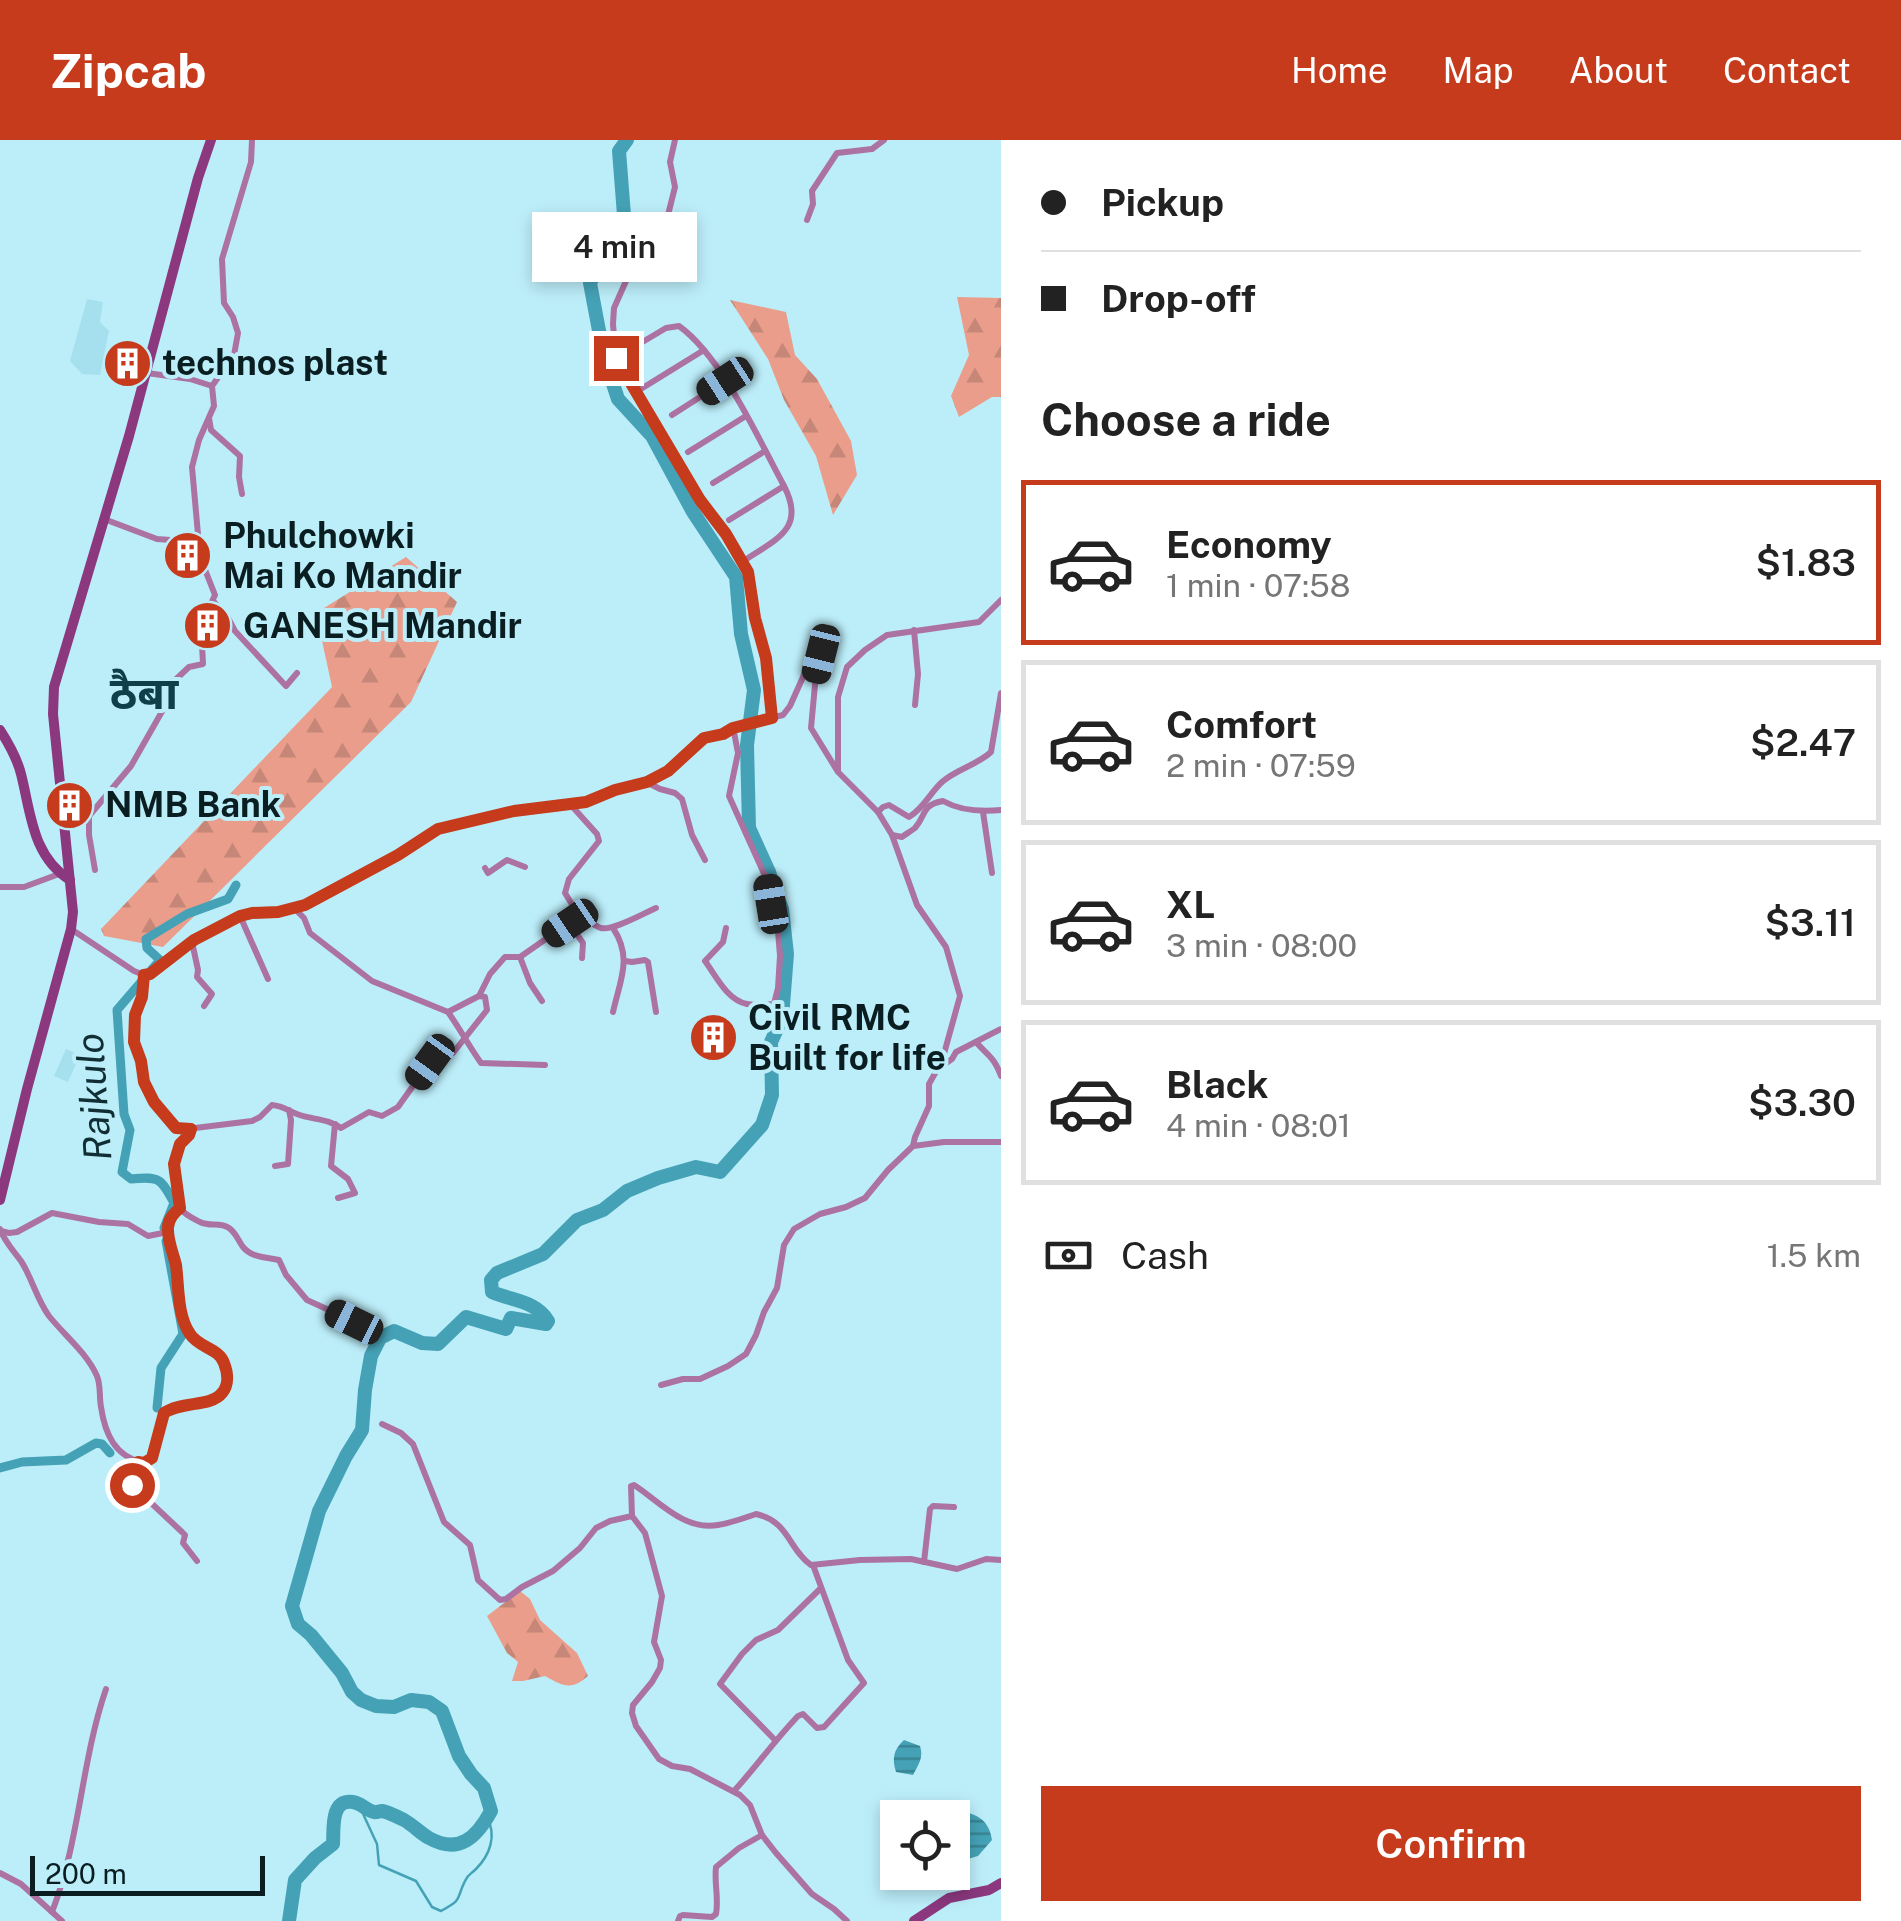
<!DOCTYPE html>
<meta charset="utf-8">
<style>
body{margin:0;font-family:"Public Sans","Noto Sans Devanagari",sans-serif;background:#f2f2f2;color:#222;height:100vh;display:flex;flex-direction:column;font-size:38px;white-space:nowrap}
*{box-sizing:border-box;margin:0}
p{font-size:32px;color:#767676}
.icon{flex:none;width:55px;height:55px;fill:none;stroke:currentColor;stroke-width:2;stroke-linecap:round;stroke-linejoin:round}
.map{position:relative;flex:1;overflow:hidden}
.side{display:flex;flex-direction:column;background:#fff;width:900px}
.side>*{flex:none}
.banner{display:grid;align-content:center;height:220px;padding:0 40px;background:#fff}
.tools{position:absolute;left:880px;top:1660px;display:grid;gap:20px}
.tools a{display:grid;place-items:center;width:90px;height:90px;border-radius:0px;background:#fff;box-shadow:0 5px 15px #0003;font-size:50px}
.scale{position:absolute;left:30px;bottom:25px;width:235px;box-sizing:border-box;padding-left:10px;border:5px solid #0a1e22;border-top:0;font-size:28px;line-height:35px;white-space:nowrap;color:#0a1e22;-webkit-text-stroke:8px #bceefa;paint-order:stroke}
.end{position:absolute;width:45px;height:45px;margin:-22px;border:12px solid #c53b1c;background:#fff;box-shadow:0 0 0 5px #fff}
.from{border-radius:50%}
.bubble{position:absolute;height:70px;border-radius:0px;background:#fff;box-shadow:0 5px 15px #0003;font-size:32px;font-weight:600;line-height:70px;text-align:center}
.car{position:absolute;width:30px;height:60px;margin:-30px -15px;border-radius:12px;box-shadow:0 0 8px 2px #0007;background:linear-gradient(#222 24%,#8ab4d8 0 40%,#222 0 76%,#8ab4d8 0 86%,#222 0)}
.banner b{display:flex;align-items:center;gap:35px;height:95px;font-size:38px}
.banner b+b{border-top:2px solid #e0e0e0}
.banner i{width:25px;height:25px;background:#222}
ul{padding:0;list-style:none}
li{display:flex;align-items:center;gap:30px;height:165px;margin:0 20px 15px;padding:0 20px;border:5px solid #e0e0e0;border-radius:0px}
li div{flex:1}
li b{display:block;font-size:38px}
li em{font-style:normal;font-weight:600}
li.current{border-color:#c53b1c}
li>.icon{width:90px;height:90px;stroke-width:1.5}
h2{padding:0 40px;font-size:45px;line-height:120px}
.pay{display:flex;align-items:center;gap:25px;height:110px;padding:0 40px;font-size:38px}
.pay p{margin-inline-start:auto}
.primary-button{display:flex;gap:20px;margin-top:auto;padding:20px 40px}
.primary-button a{flex:1;height:115px;border-radius:0px;background:#c53b1c;color:#fff;font-size:40px;font-weight:600;line-height:115px;text-align:center}
header{display:flex;align-items:center;gap:60px;box-sizing:border-box;height:140px;padding:0 50px;background:#c53b1c;color:#fff}
header strong{font-size:48px}
nav{display:flex;gap:55px;margin-inline-start:auto;font-size:35px}
main{display:flex;flex:1;min-height:0}
.map>svg:first-child{display:block}
.built{fill:#a6e0ee}
.forest{fill:url(#forest-firs)}
.water{fill:url(#water-rules)}
.lines{fill:none;stroke-linecap:round;stroke-linejoin:round}
.stream{stroke:#45a2b6;stroke-width:2.5}
.canal{stroke:#45a2b6;stroke-width:9}
.river{stroke:#45a2b6;stroke-width:14}
.street{stroke:#ac72a1;stroke-width:6}
.secondary{stroke:#8b387f;stroke-width:10}
.route{stroke:#c53b1c;stroke-width:12}
.labels{text-anchor:middle;stroke-width:8;stroke-linejoin:round;paint-order:stroke}
.poi-label{font-size:35px;font-weight:bold;fill:#0a1e22;stroke:#bceefa;text-anchor:start}
.water-label{font-size:38px;font-style:italic;fill:#112e34;stroke:#bceefa}
.district-label{font-size:45px;font-weight:bold;fill:#0f404a;stroke:#bceefa}
</style>
<header>
<strong>Zipcab</strong>
<nav><a>Home</a><a>Map</a><a>About</a><a>Contact</a></nav>
</header>
<main>
<div class="map">
<svg width="1001" height="1781" viewBox="0 0 1001 1781">
<defs>
<pattern id="forest-firs" width="22" height="20" patternUnits="userSpaceOnUse" patternTransform="scale(2.5)"><rect width="22" height="20" fill="#ea9d8b"/><path d="M5 1l3.5 6h-7zM16 11l3.5 6h-7z" fill="#c78778"/></pattern>
<pattern id="water-rules" width="6" height="5" patternUnits="userSpaceOnUse" patternTransform="scale(2.5)"><rect width="6" height="5" fill="#45a2b6"/><path d="M0 2.5h6" fill="none" stroke="#388394"/></pattern>
</defs>
<rect width="100%" height="100%" fill="#bceefa"/>
<g class="built">
<path d="M87,159L103,162L100,182L109,191L100,235L82,234L70,221Z"/>
<path d="M66,909L80,915L68,942L54,936Z"/>
</g>
<g class="forest">
<path d="M957,157L1001,158V257H992L959,277L951,256L969,215Z"/>
<path d="M730,160L786,172L795,215L817,239L851,301L857,335L833,375L816,316L784,260L768,219Z"/>
<path d="M406,417L457,462L411,562L163,807L104,796L101,789L332,547L316,473Z"/>
<path d="M520,1451L530,1459L540,1480L577,1513L588,1536C571,1551 563,1546 545,1536L523,1541H512L518,1522L507,1513L487,1476Z"/>
</g>
<g class="water">
<path d="M904,1600L920,1606C924,1618 918,1625 913,1635L896,1632C892,1619 893,1610 904,1600Z"/>
<path d="M939,1663C963,1674 988,1670 992,1700L978,1716L953,1723L952,1678L897,1679L891,1671Z"/>
</g>
<g class="lines">
<path class="stream" d="M358,1663L377,1704L379,1725L416,1741L432,1767L441,1771C464,1758 455,1761 465,1741C468,1734 470,1735 476,1729C490,1715 497,1695 487,1678"/>
<g class="canal">
<path d="M164,1088L174,1063C161,1038 159,1036 131,1039L122,1032L130,990L124,974L117,870L160,820L147,808L146,799L187,774L228,759L236,745"/>
<path d="M157,1268L161,1228L183,1194L166,1101"/>
<path d="M0,1328L22,1322L66,1320L96,1303L102,1304L110,1313"/>
</g>
<path class="river" d="M289,1781L295,1740L315,1718L333,1704C334,1689 330,1659 353,1662C361,1663 366,1670 374,1672C376,1673 379,1671 382,1671C388,1672 398,1677 404,1680C413,1685 420,1693 429,1698C459,1715 477,1697 491,1671L484,1648L471,1634L459,1616L442,1571L429,1562L411,1560L394,1567L376,1566L361,1560L352,1552L342,1533L311,1495L298,1484L292,1466L319,1371L346,1316L362,1290L365,1250L371,1216L380,1198L394,1191L422,1203L438,1204L466,1177L506,1189L511,1178L546,1184L548,1181C536,1161 513,1161 492,1152L491,1140L497,1133L543,1114L577,1080L603,1070L627,1051L658,1038L696,1027L720,1032L762,985L772,955L771,902L782,878L787,814L782,769L769,732L749,688L747,605L754,550L741,494L736,437L693,372L652,296L618,259L604,217L590,143L624,75L619,11L627,0"/>
<g class="street">
<path d="M675,0L670,22L675,47L666,83L626,141L614,168L613,184L616,219L700,359L726,394L747,432L755,478L766,518L773,578"/>
<path d="M807,80L813,64L812,51L837,13L872,9L884,0"/>
<path d="M629,210L666,188L679,186C722,217 758,298 784,346C807,390 774,400 742,422"/>
<path d="M147,233L190,239L212,246"/>
<path d="M636,252L704,210"/>
<path d="M672,275L725,241"/>
<path d="M209,278L211,290L240,316L239,337L242,354"/>
<path d="M688,312L746,276"/>
<path d="M713,343L765,311"/>
<path d="M104,379L157,399L197,402"/>
<path d="M729,380L784,346"/>
<path d="M214,462L228,478L235,491L286,546L297,533"/>
<path d="M914,490L918,534L915,565"/>
<path d="M838,631V557L847,527L865,510L887,495L979,482L1001,460"/>
<path d="M648,643L660,649L675,653L682,659L692,695L705,720"/>
<path d="M878,672L883,667L889,665L909,677C923,669 930,653 942,642C957,629 977,625 991,612L1001,553"/>
<path d="M983,672L992,733"/>
<path d="M892,695L917,765L946,807L960,856L942,921L929,944V966L915,997L913,1006"/>
<path d="M485,728L488,733L507,720L525,727"/>
<path d="M95,730L89,695V676L131,626L164,568L173,542L189,527L203,524L201,485L215,455L200,417L192,327L199,300L214,266L212,246L234,215L238,193L233,177L224,163L222,119L251,22L252,0"/>
<path d="M0,747H24L59,734"/>
<path d="M295,769L304,778L310,793L372,841L448,872L479,856L490,834L505,817H520L579,776L565,753L569,739L599,701L597,694L570,664"/>
<path d="M240,776L268,839"/>
<path d="M579,776C588,779 593,785 601,788C613,791 644,773 656,768"/>
<path d="M569,783L583,803L582,818"/>
<path d="M613,788C633,818 620,840 613,872"/>
<path d="M726,788L723,802L705,821C716,836 727,860 747,864C755,866 766,864 774,864L778,848L780,816L778,791L766,738L729,656L738,613L733,587"/>
<path d="M71,789L134,831L144,835L150,833L194,800L240,776L252,773H278L305,765L398,715L439,689L514,671L586,662L661,636L704,598L723,594L731,588L783,575L790,566L803,537L809,516L818,508L821,514L816,534L811,588L838,632L878,672L892,695L902,697C903,696 914,689 915,688C927,674 921,665 943,661C961,671 981,672 1001,670"/>
<path d="M192,802L198,830L197,837L212,854L204,866"/>
<path d="M520,817L530,843L542,861"/>
<path d="M625,821L632,822L645,820L648,822L656,872"/>
<path d="M144,835L142,857L135,875L134,902L141,921L144,942L154,963L176,988L187,989L252,981L260,977L272,965C283,966 287,970 297,974C312,980 327,978 341,988L369,972L382,976L398,967L430,922L453,913L487,870L485,857L479,856"/>
<path d="M448,872C460,889 469,906 481,923L545,925"/>
<path d="M976,902C989,917 994,917 1001,936"/>
<path d="M939,928L952,919L956,912L1001,889"/>
<path d="M335,984L331,1026L348,1039L355,1053L338,1058"/>
<path d="M191,989C187,998 178,1004 176,1015C173,1023 177,1062 181,1069C185,1075 194,1079 200,1082C210,1087 220,1082 229,1088C236,1093 238,1100 243,1107C252,1118 266,1117 279,1120L286,1135L307,1160L355,1182"/>
<path d="M275,1026L288,1024L291,980L289,970"/>
<path d="M0,1089C5,1102 13,1110 21,1121C32,1138 37,1160 49,1176C65,1196 86,1212 97,1236C101,1246 99,1256 101,1267C105,1294 115,1317 144,1323L152,1318L155,1313L165,1273C182,1261 203,1267 217,1257C230,1249 231,1226 220,1215C206,1202 195,1210 185,1184L168,1092L169,1081L180,1068"/>
<path d="M1,1091L9,1093L17,1092L52,1073L99,1082L128,1084L148,1096L168,1092"/>
<path d="M661,1245L683,1239H700L728,1226L746,1214L756,1195L764,1172L777,1148L784,1105L794,1089L820,1074L846,1067L865,1058L888,1030L913,1006L944,1002H1001"/>
<path d="M382,1284L401,1293L413,1304L444,1382L470,1405L478,1440L500,1460L506,1459L522,1447L553,1431L580,1408L596,1388L610,1381L632,1376L631,1346L634,1345C659,1361 684,1391 718,1385C731,1383 744,1378 756,1374C789,1381 789,1410 811,1425L860,1420L911,1419L957,1429L986,1419L1001,1420"/>
<path d="M139,1323L140,1326L134,1334L132,1345L182,1392L185,1395L183,1403L197,1421"/>
<path d="M632,1376L645,1393L662,1456L654,1502L661,1520L660,1528L652,1542L633,1565L632,1573L636,1586L659,1619L672,1626L690,1629L740,1655L750,1665L762,1695L776,1713L812,1754L834,1769L847,1781"/>
<path d="M924,1422L930,1369L933,1366L954,1367"/>
<path d="M775,1600L720,1544L742,1514L756,1500L778,1490L821,1448"/>
<path d="M734,1651C756,1627 775,1600 798,1576L803,1574L817,1588L824,1587L864,1543L848,1520L813,1425"/>
<path d="M0,1733L21,1744L62,1781"/>
<path d="M52,1772C80,1700 81,1622 106,1549"/>
<path d="M678,1781L680,1776L683,1775L712,1777L716,1774C719,1758 714,1743 716,1727L739,1708L762,1695"/>
</g>
<g class="secondary">
<path d="M0,590C9,604 17,618 21,634C31,673 32,716 70,740"/>
<path d="M0,1060L27,949L71,789L73,772L53,574L54,547L129,296L198,38L211,0"/>
<path d="M914,1781L949,1758L989,1750L1001,1743"/>
</g>
</g>
<g class="lines">
<path class="route" d="M132,1345L134,1334L140,1326L138,1322L144,1323L152,1318L164,1273C182,1261 211,1267 222,1253C229,1245 228,1233 224,1223C219,1208 199,1208 190,1194C177,1175 179,1147 176,1125C173,1113 167,1099 168,1087C169,1078 174,1073 180,1068L174,1024L180,1004L189,995L191,989L176,988L154,962L144,942L141,921L134,902L135,875L142,857L144,835L150,834L194,800L240,776L252,773L278,772L305,765L398,715L438,689L514,671L586,662L615,650L647,642L668,631L704,598L723,594L733,588L772,578L766,518L755,478L748,432L726,394L700,360L616,218"/>
</g>
<defs>
<symbol id="building-disc" viewBox="-11 -11 22 22"><circle r="9.5" fill="#c53b1c" stroke="#bceefa"/><path d="M-4-6H4V6H1V3H-1V6H-4ZM-2.5-4.3h1.7v1.8h-1.7ZM.8-4.3h1.7v1.8H.8ZM-2.5-1h1.7V.8h-1.7ZM.8-1h1.7V.8H.8Z" fill="#fff"/></symbol>
</defs>
<g fill-rule="evenodd">
<use href="#building-disc" x="100" y="196" width="55" height="55"/>
<use href="#building-disc" x="160" y="388" width="55" height="55"/>
<use href="#building-disc" x="180" y="458" width="55" height="55"/>
<use href="#building-disc" x="42" y="638" width="55" height="55"/>
<use href="#building-disc" x="686" y="870" width="55" height="55"/>
</g>
<g class="labels">
<g class="poi-label">
<text x="162" y="235">technos plast</text>
<text x="223" y="408">Phulchowki<tspan x="223" dy="40">Mai Ko Mandir</tspan></text>
<text x="243" y="498">GANESH Mandir</text>
<text x="105" y="677">NMB Bank</text>
<text x="748" y="890">Civil RMC<tspan x="748" dy="40">Built for life</tspan></text>
</g>
<g class="water-label">
<text transform="translate(94 957) rotate(-94)" y="13">Rajkulo</text>
</g>
<g class="district-label">
<text x="144" y="569">ठैबा</text>
</g>
</g>
</svg>
<div class="tools">
<a><svg class="icon" aria-label="locate" viewBox="0 0 24 24"><circle cx="12" cy="12" r="6"/><path d="M12 2v4M12 18v4M2 12h4M18 12h4"/></svg></a>
</div>
<div class="scale">200 m</div>
<i class="end from" style="left:132px;top:1345px"></i>
<i class="end" style="left:616px;top:218px"></i>
<div class="bubble" style="left:532px;top:72px;width:165px">4 min</div>
<i class="car" style="left:725px;top:241px;rotate:237deg"></i>
<i class="car" style="left:821px;top:514px;rotate:194deg"></i>
<i class="car" style="left:771px;top:764px;rotate:351deg"></i>
<i class="car" style="left:570px;top:783px;rotate:236deg"></i>
<i class="car" style="left:430px;top:922px;rotate:216deg"></i>
<i class="car" style="left:354px;top:1182px;rotate:296deg"></i>
</div>
<section class="side">
<div class="banner">
<b><i class="from"></i>Pickup</b>
<b><i></i>Drop-off</b>
</div>
<h2>Choose a ride</h2>
<ul>
<li class="current"><svg class="icon" aria-label="car" viewBox="0 0 24 24"><path d="M5 17H2v-5l4-1 3-4h7l3 4 3 1v5h-3M9 17h6M6 11h13"/><circle cx="7" cy="17" r="2"/><circle cx="17" cy="17" r="2"/></svg><div><b>Economy</b><p>1 min · 07:58</p></div><em>$1.83</em></li>
<li><svg class="icon" aria-label="car" viewBox="0 0 24 24"><path d="M5 17H2v-5l4-1 3-4h7l3 4 3 1v5h-3M9 17h6M6 11h13"/><circle cx="7" cy="17" r="2"/><circle cx="17" cy="17" r="2"/></svg><div><b>Comfort</b><p>2 min · 07:59</p></div><em>$2.47</em></li>
<li><svg class="icon" aria-label="car" viewBox="0 0 24 24"><path d="M5 17H2v-5l4-1 3-4h7l3 4 3 1v5h-3M9 17h6M6 11h13"/><circle cx="7" cy="17" r="2"/><circle cx="17" cy="17" r="2"/></svg><div><b>XL</b><p>3 min · 08:00</p></div><em>$3.11</em></li>
<li><svg class="icon" aria-label="car" viewBox="0 0 24 24"><path d="M5 17H2v-5l4-1 3-4h7l3 4 3 1v5h-3M9 17h6M6 11h13"/><circle cx="7" cy="17" r="2"/><circle cx="17" cy="17" r="2"/></svg><div><b>Black</b><p>4 min · 08:01</p></div><em>$3.30</em></li>
</ul>
<div class="pay"><svg class="icon" aria-label="cash" viewBox="0 0 24 24"><path d="M3 7h18v10H3z"/><circle cx="12" cy="12" r="2"/></svg>Cash<p>1.5 km</p></div>
<div class="primary-button"><a>Confirm</a></div>
</section>
</main>
